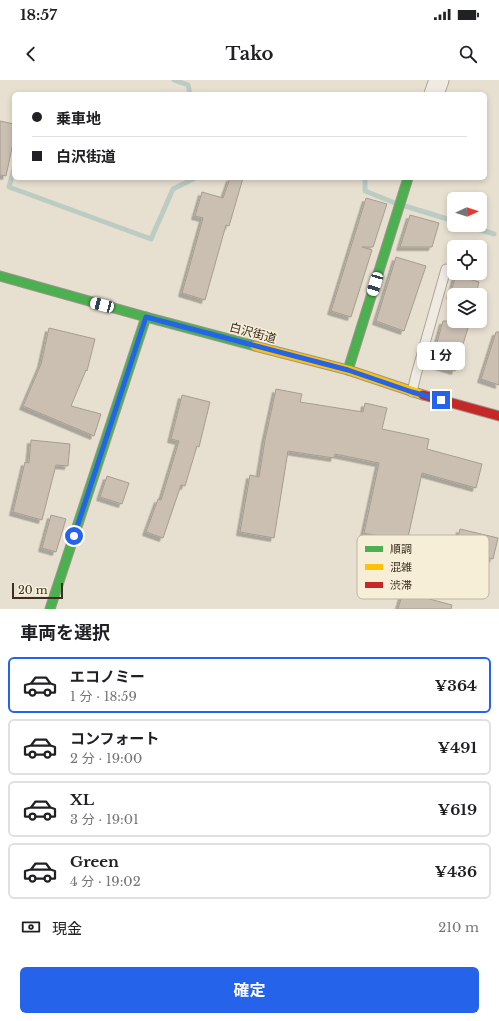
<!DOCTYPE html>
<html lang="ja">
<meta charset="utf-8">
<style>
body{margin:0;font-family:"Libre Baskerville","Noto Sans JP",serif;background:#f2f2f2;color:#202124;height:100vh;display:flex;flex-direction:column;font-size:15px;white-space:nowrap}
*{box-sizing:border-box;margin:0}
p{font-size:13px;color:#757577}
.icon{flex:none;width:22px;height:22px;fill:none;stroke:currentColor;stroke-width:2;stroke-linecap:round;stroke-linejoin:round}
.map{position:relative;height:529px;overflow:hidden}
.side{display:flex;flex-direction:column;background:#fff;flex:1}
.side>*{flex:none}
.banner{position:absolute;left:12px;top:12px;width:475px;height:88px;border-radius:6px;box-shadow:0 2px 6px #0003;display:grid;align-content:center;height:88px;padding:0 20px;background:#fff}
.needle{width:26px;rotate:86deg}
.controls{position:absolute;left:447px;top:112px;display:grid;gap:8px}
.controls a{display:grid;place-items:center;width:40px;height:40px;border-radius:6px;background:#fff;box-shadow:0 2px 6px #0003;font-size:20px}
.scale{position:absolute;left:12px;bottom:10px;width:51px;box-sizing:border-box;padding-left:4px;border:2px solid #3d2e20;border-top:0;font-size:11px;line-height:14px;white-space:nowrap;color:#3d2e20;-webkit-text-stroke:3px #f7eed8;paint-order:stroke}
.end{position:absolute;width:18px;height:18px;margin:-9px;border:5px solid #2563eb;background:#fff;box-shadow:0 0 0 2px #fff}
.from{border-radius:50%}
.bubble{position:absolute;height:28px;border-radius:6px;background:#fff;box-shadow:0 2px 6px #0003;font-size:13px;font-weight:700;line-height:28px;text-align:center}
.car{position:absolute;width:12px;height:24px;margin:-12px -6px;border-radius:5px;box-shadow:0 0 3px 1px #0007;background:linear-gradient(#fff 24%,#345 0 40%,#fff 0 76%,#345 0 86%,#fff 0)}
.banner b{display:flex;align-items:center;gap:14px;height:38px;font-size:15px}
.banner b+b{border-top:1px solid #e0e0e0}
.banner i{width:10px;height:10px;background:#202124}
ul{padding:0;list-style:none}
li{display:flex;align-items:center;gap:12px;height:56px;margin:0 8px 6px;padding:0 12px;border:2px solid #e0e0e0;border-radius:6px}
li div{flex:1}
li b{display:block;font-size:15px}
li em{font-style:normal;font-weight:700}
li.on{border-color:#2563eb}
li>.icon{width:36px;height:36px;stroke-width:1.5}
h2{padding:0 20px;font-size:18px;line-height:48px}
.pay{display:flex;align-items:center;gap:10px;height:44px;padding:0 20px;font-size:15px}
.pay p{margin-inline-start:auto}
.button{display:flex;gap:8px;margin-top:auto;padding:8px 20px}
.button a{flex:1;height:46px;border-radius:6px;background:#2563eb;color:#fff;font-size:16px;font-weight:700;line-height:46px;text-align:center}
.status{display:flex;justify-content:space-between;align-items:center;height:28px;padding:0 20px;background:#fff;direction:ltr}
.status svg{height:11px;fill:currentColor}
header{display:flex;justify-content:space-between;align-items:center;height:52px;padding:0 20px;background:#fff;font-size:18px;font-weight:700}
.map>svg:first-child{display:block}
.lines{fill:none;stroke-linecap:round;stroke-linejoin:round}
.stream{stroke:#bcccc2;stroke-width:5}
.building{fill:#cbbfb2;stroke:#a89c90;filter:url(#shadow)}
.lane-casing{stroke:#ada599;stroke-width:11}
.street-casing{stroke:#ada599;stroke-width:21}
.fast-casing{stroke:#9c958a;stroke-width:11}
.slow-casing{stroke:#9c958a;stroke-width:11}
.jam-casing{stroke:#9c958a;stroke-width:11}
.lane{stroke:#efebe3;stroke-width:9}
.street{stroke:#efebe3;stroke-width:19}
.fast{stroke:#4caf50;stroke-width:9}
.slow{stroke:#ffc107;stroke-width:9}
.jam{stroke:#c62828;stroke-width:9}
.route{stroke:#2563eb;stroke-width:5}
.labels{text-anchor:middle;stroke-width:3;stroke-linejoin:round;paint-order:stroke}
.street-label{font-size:12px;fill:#3d2e20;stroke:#f7eed8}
.key{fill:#f7eed8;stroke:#bfb4a1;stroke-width:1}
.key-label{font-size:11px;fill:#3d2e20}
</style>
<div class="status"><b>18:57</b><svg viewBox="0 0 49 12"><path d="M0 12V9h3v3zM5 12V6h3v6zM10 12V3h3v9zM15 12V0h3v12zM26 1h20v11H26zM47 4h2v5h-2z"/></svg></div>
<header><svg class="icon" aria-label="back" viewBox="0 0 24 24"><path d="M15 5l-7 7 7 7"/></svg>Tako<svg class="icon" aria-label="search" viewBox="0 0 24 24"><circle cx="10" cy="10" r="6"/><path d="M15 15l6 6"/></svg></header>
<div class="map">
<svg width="499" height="529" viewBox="0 0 499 529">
<defs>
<filter id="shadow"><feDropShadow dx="-3.5" dy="3.5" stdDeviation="0" flood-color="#0004"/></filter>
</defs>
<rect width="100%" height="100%" fill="#e7e0d1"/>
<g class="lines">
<g class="stream">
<path d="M174,0L188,5L190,14"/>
<path d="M14,89L9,107L151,159L173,109L195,98"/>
<path d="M365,98V111L395,123"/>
<path d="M405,126L454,141"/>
<path d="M465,145L494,154"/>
</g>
</g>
<g class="building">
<path d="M0,41L14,44V58L6,96L0,95Z"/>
<path d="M230,98H243L229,146L226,145L205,220L182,213L203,138L195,136L202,112L223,118Z"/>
<path d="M366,118L387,124L373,167H362L372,170L351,237L331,231Z"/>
<path d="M410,135L439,143L432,167H400Z"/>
<path d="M396,177L426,186L404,251L376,241Z"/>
<path d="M456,195L479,202L476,215H450Z"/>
<path d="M443,241H470L455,291L431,284Z"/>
<path d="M49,248L95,259L87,291L86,290L71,326L101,334L94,356L23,326L41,284Z"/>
<path d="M496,252H499V305L481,299Z"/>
<path d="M276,309L302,314L300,322L363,332L365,323L387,328L382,349L429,359L427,369L482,384L476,408L422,393L407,462L364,453L379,383L335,374L334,378L288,371L274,458L240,452L250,395L259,397L265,360Z"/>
<path d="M182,315L210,322L199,367L197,366L185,406L181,405L163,458L146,452L158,419L161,420L179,361L171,359Z"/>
<path d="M31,360L70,364L68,386L56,385L42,440L13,432L25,382L29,383Z"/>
<path d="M107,396L129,403L122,424L100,417Z"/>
<path d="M51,435L66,439L56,472L42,468Z"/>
<path d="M460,449L498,458L493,479L455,470Z"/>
<path d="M403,512L452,525L451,529H398Z"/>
</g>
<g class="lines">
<defs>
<path id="lane" d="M412,312L416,295L446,189"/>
<path id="street" d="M434,14L439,0"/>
<g id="fast">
<path d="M0,196L146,237L255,266"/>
<path d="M348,290L408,98"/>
<path d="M50,529L146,237"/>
</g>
<path id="slow" d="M255,266L348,290L423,315"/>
<path id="jam" d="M423,315L499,336"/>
</defs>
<use href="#lane" class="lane-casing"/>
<use href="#street" class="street-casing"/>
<use href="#fast" class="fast-casing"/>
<use href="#slow" class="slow-casing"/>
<use href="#jam" class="jam-casing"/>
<use href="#lane" class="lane"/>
<use href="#street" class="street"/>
<use href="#fast" class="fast"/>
<use href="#slow" class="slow"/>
<use href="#jam" class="jam"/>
</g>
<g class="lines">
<path class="route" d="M74,456L146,237L348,290L412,312L441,320"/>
</g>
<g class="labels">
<g class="street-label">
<text transform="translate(253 253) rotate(15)" y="4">白沢街道</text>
</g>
</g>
<rect x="357" y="455" width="132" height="64" rx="6" class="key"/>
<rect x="365" y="466" width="18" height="6" fill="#4caf50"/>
<rect x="365" y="484" width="18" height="6" fill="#ffc107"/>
<rect x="365" y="502" width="18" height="6" fill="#c62828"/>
<g class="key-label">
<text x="390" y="473">順調</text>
<text x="390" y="491">混雑</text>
<text x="390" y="509">渋滞</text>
</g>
</svg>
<div class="controls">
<a><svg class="needle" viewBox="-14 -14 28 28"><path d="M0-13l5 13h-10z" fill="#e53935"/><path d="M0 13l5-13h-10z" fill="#757577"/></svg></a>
<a><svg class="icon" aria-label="locate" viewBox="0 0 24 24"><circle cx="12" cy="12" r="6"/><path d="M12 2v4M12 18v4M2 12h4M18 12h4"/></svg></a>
<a><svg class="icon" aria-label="layers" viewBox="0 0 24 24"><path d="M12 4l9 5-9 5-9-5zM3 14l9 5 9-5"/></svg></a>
</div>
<div class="scale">20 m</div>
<i class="end from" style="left:74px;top:456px"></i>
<i class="end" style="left:441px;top:320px"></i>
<div class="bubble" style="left:417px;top:262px;width:48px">1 分</div>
<i class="car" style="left:375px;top:204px;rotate:197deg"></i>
<i class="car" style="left:102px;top:225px;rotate:285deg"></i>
<div class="banner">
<b><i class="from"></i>乗車地</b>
<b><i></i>白沢街道</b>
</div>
</div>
<section class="side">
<h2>車両を選択</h2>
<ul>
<li class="on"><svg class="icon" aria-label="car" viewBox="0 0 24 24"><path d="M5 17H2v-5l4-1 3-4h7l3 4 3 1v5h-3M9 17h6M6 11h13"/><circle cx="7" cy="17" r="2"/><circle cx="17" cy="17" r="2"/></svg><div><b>エコノミー</b><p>1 分 · 18:59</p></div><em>¥364</em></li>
<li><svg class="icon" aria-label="car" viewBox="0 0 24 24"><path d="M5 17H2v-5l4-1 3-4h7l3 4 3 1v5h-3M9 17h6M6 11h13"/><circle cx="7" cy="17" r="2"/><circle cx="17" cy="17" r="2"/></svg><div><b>コンフォート</b><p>2 分 · 19:00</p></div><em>¥491</em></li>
<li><svg class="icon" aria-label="car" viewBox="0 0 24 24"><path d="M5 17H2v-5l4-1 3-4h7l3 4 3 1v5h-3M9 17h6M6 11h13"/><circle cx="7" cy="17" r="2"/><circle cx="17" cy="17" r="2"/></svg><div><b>XL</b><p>3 分 · 19:01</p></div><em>¥619</em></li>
<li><svg class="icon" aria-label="car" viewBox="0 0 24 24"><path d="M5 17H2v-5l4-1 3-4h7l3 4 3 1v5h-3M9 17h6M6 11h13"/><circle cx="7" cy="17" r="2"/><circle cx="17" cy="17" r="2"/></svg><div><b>Green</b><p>4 分 · 19:02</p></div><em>¥436</em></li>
</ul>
<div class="pay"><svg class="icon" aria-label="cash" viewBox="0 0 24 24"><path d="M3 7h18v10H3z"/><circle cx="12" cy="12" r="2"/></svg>現金<p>210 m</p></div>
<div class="button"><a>確定</a></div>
</section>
